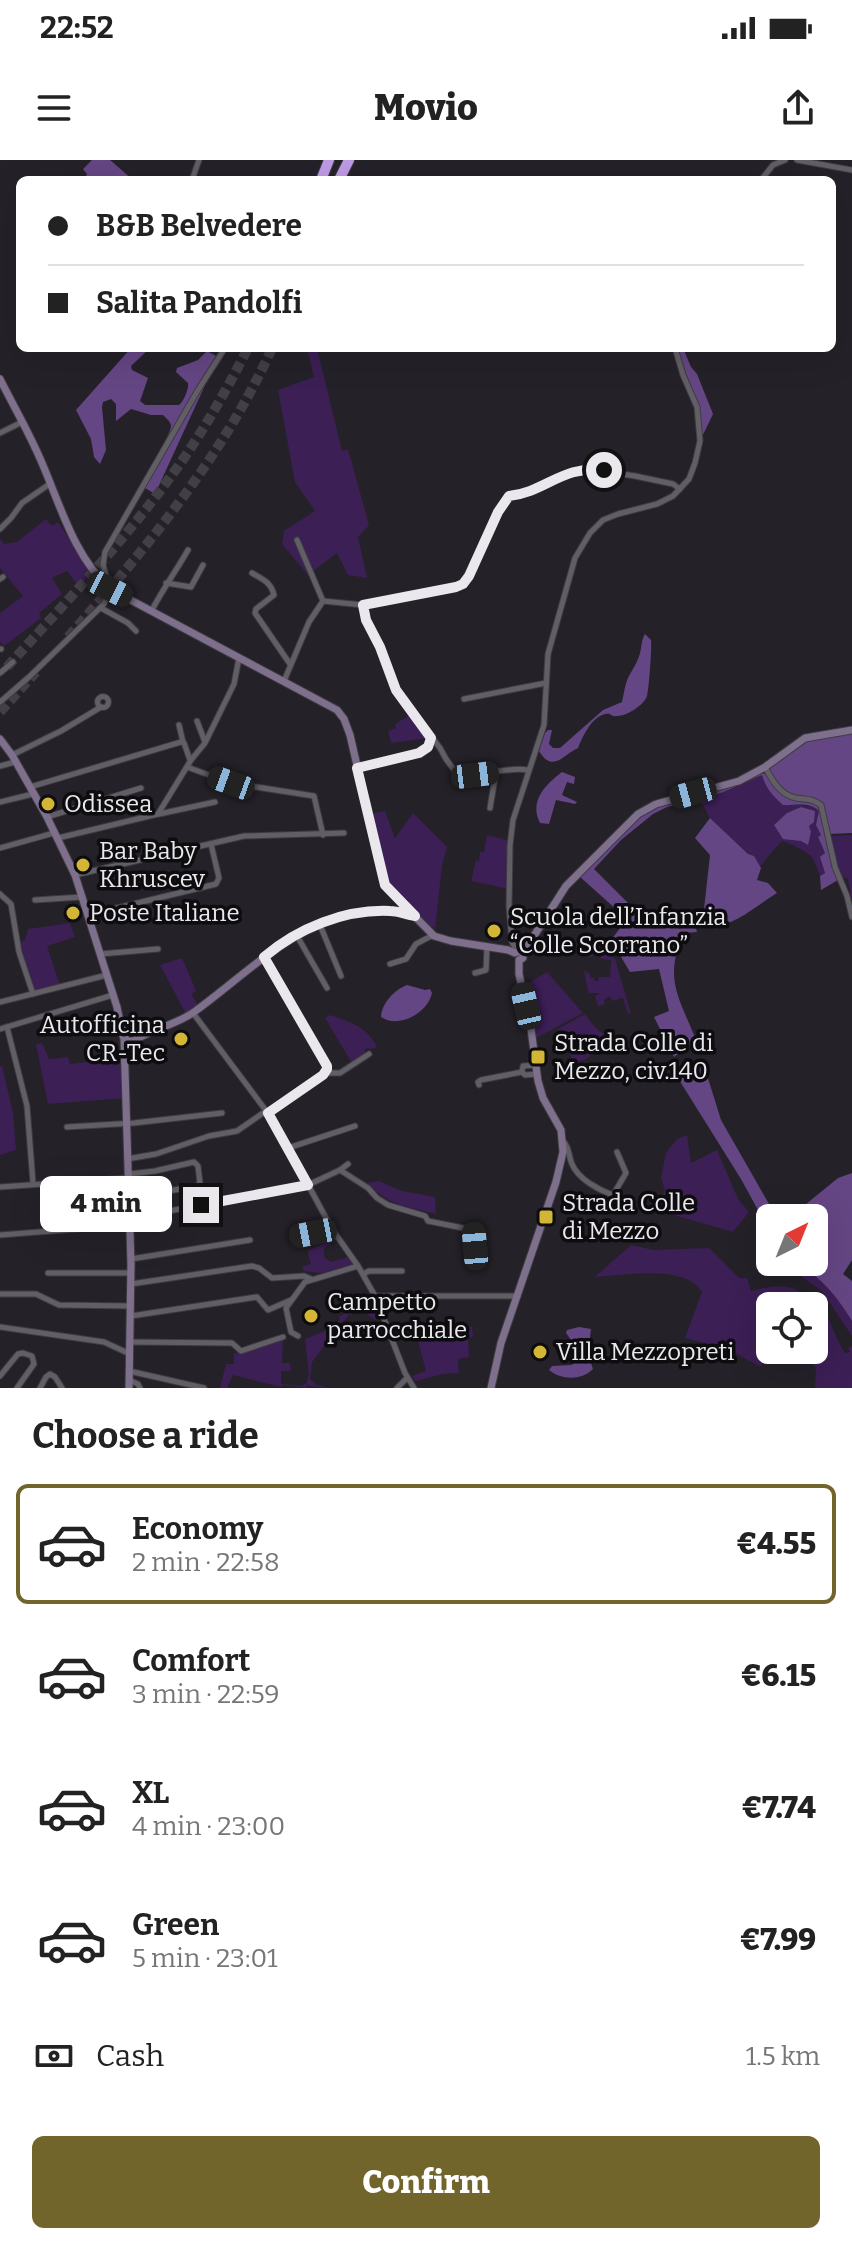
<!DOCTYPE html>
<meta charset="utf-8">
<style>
body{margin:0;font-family:Bitter,serif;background:#f6f6f6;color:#222;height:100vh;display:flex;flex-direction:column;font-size:30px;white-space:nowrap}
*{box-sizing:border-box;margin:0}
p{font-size:26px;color:#767676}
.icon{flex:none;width:44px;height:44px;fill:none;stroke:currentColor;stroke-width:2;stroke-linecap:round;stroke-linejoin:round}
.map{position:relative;height:1228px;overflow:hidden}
.details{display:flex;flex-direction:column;background:#fff;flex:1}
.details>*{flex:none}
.guide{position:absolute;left:16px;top:16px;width:820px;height:176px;border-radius:12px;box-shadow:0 8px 32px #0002;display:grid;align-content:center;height:176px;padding:0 32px;background:#fff}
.needle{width:52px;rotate:43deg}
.tools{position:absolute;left:756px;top:1044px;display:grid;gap:16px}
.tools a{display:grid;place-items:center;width:72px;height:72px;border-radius:12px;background:#fff;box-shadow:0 8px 32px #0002;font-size:40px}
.end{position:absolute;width:36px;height:36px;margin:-18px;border:10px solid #eae8ed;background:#111;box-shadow:0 0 0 4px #111}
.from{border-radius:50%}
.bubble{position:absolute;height:56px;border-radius:12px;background:#fff;box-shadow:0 8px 32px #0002;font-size:26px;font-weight:800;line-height:56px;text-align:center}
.car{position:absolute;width:24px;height:48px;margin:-24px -12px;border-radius:10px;box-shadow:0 0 6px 2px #0007;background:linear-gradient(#222 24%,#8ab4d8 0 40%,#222 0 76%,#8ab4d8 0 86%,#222 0)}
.guide b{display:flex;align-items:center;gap:28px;height:76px;font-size:30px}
.guide b+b{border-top:2px solid #e0e0e0}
.guide i{width:20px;height:20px;background:#222}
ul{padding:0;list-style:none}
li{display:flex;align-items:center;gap:24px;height:120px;margin:0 16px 12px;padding:0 16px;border:4px solid transparent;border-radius:12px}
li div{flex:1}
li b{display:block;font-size:30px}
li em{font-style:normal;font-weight:800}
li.selected{border-color:#72652b}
li>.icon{width:72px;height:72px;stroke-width:1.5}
h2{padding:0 32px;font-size:36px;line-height:96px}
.pay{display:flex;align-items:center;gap:20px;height:88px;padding:0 32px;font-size:30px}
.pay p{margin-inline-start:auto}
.action{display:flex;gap:16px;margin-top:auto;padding:16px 32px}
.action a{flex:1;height:92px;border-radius:12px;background:#72652b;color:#fff;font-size:32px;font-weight:800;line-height:92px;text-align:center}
.status{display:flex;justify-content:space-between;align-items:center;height:56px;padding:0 40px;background:#fff;direction:ltr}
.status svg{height:22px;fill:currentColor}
header{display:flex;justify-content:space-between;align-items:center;height:104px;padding:0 32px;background:#fff;font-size:36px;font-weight:800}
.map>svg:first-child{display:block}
.green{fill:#3c1f55;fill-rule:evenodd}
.forest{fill:#654684}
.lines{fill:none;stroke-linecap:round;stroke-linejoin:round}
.highway-tunnel{stroke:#433f46;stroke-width:10;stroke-dasharray:10 5;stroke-linecap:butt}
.street-casing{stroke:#3e3c41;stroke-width:7}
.secondary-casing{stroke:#3e3c41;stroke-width:9}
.highway-casing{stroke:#3e3c41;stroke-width:12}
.street{stroke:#625e66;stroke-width:5}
.secondary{stroke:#7e708c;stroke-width:7}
.highway{stroke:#be9ae5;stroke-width:10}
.route{stroke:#eae8ed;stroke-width:10}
.poi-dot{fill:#d3b635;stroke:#0d0c0f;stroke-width:3}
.labels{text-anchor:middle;stroke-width:7;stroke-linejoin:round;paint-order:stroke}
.poi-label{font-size:24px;fill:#eae8ed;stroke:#0d0c0f;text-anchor:start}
</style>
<div class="status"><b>22:52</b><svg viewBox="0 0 49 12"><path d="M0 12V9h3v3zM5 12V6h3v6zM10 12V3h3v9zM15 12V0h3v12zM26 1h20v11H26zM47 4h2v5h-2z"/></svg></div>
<header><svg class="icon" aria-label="menu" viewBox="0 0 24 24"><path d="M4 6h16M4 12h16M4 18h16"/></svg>Movio<svg class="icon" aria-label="share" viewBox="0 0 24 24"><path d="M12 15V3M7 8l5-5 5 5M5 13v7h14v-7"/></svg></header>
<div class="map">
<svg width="852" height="1228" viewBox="0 0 852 1228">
<rect width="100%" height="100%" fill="#252129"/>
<g class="green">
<path d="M307,188H317L342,291L348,289L369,365L358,377L367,418L348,415L337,393L308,415L282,384L284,371L315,351L295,322L278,230L314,217Z"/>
<path d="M46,359L52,366L58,362L93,416L79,427L67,411L52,418L62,434L39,453L41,458L4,486L0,482V453L23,436L0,408V379L4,384L17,382Z"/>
<path d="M412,554L428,578L391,583L388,571L396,568L395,564Z"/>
<path d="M762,615C766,629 778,645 794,645C804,645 811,644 819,651L818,668L821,675L818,678L825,693L823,707L825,713L820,716C818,711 815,702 812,697C807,692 790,683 782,681C774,690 767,697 760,707L754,696L748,694L710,658L699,638L721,633ZM801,647L815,651L809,665L808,685L801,681L781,660L787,653Z"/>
<path d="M385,651L395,678L413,653L447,687L442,705L435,771L434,767H430L411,747L408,740C382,731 376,679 369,654Z"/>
<path d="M487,675L510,681L509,729L471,721L476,700L479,701L480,692H484Z"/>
<path d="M852,675V742L848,719L841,716L830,676Z"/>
<path d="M70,763L75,777L47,786L60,826L34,832L19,782L25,780L28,769Z"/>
<path d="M593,785L604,788L615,799L631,854H628L623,838L612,841L610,836L604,840L605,844L598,846L595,836L601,833H589L588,831L584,810L590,814V818H594L595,821H598L599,817H610L611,800L601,799L600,794L593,795L591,798L587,795V790Z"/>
<path d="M182,798L196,831L191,834L198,845L185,852L160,805Z"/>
<path d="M547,812L583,853L536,878L531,850L532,848L529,846L524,826Z"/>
<path d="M585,854C593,867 601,874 615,879L586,899L574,903L558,869Z"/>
<path d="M330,855C351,862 367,867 377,887L372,889L366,888L363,896L352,903L325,858Z"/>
<path d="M42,883L49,899L68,897L70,904L119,898L124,938L48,944L36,884Z"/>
<path d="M0,906H2L13,953L16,990L0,995Z"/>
<path d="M687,975L691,1003L717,990L738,1039L749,1052L733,1072L656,1050L665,1030L661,1018L666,993L677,979Z"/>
<path d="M379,1021L402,1031L435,1037L436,1054C405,1046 392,1047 367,1023Z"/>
<path d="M336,1078L337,1079L324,1088V1097L331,1102L349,1097L354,1104L321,1113L304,1111L302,1107L311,1104L308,1094L309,1090Z"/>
<path d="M631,1085L654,1090L709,1088L739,1118H747L751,1131C773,1126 794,1120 809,1142L811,1135C829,1150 833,1175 845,1193L850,1192L848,1188L852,1186V1228H815L816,1208L801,1190H814V1146H770L772,1190L760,1207L730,1190L685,1178L702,1132C686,1104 623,1115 595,1117Z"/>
<path d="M780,1102H795L811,1111L839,1138L852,1161V1176L822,1131Z"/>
<path d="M369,1135L378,1156L375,1160L360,1149L351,1155L349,1154L312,1202L310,1219L317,1225L330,1228L309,1226L308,1224L307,1228L282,1225L281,1227L233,1215L227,1228H220L226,1204H234V1194L283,1179L282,1203H290L291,1211H281V1224L301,1226L306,1224L309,1215L305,1179L328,1170L327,1166L340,1160L339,1157L347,1152L344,1143Z"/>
<path d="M450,1162H456L457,1167H472L473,1177L468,1178L469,1197L458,1199L459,1213L442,1214L416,1221L412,1216L426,1211L415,1169L449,1170Z"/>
</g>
<g class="forest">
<path d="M92,0H110L133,20H84L87,14L83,9Z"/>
<path d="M131,188H150L131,206L132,210L148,218L140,241L145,245H179C184,241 189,229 188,223L176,212L177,208L198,200L207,191L218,197L155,334L140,325C145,315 172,274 171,265C170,261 166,258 163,255H151L131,249L116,261V244L111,239L103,242L102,247L106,290L100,304L94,297L91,279L76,250Z"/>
<path d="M675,188H683L691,207L697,214L713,254L700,281L697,247Z"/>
<path d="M645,474L651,480C652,488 649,528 647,536C644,545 627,556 617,556C609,557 613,553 605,554C591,558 583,576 578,588C564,594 553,614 539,591L545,573L548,570H552L549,584L553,588H560L603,550L622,542C624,534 625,523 629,516C633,509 638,501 640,493C642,485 641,481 645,474Z"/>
<path d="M852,571V673L828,674L838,720L821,730L820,716L825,713L820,697L825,693L818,677L821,675L816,665L819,651C808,641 796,646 783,645C773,636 766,629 762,615L721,633L667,647L653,654L621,680L594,709L654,769L667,759L689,764L704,749L710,695L695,678L710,658L748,694L754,696L761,708L757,720L768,723L777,733C755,746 734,768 707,766L706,764L695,765L697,772L684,773C663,819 679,837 696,880L674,897L654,857L669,851L659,809L630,812L611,780L627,759L579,716L634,660L656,646L695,634L726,629L761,613L767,614L765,607L806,580Z"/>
<path d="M562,612L575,617L574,624L567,622L562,635L577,642L575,644L556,640L549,664L540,663C529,641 545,625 562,612Z"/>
<path d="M801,647L815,651L814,662L809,666L811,672L808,685L801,681L783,679L774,665L787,653Z"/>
<path d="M407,825L425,830L430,829L432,833C428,853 399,869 381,857C382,843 394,830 407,825Z"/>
<path d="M702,899L721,960L769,1044L776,1054L784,1058H770V1072L741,1019L676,915Z"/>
<path d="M852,1013V1100L843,1114L852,1121V1161C837,1136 820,1116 795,1102H814V1058H789L838,1018Z"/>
<path d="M579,1167L591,1169L588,1194L593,1209C581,1221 561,1220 549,1210L552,1206L571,1205L577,1202L579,1181L571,1180L566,1173L567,1170Z"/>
</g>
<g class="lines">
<g class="highway-tunnel">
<path d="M68,477C146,388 223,297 272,188"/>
<path d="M7,507C65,443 126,379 177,308C204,270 227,229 248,188"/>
<path d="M0,552L36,512"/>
</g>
<defs>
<g id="street">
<path d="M797,0L852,10"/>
<path d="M192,20L199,0"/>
<path d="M761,20L773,5L785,0"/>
<path d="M0,273L22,262"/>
<path d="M0,369L11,358L22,343L51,323"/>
<path d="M297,380L323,441L363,445L456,427L463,424L469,416L505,341L509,336L532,332L556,317L590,309L635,316L673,324L680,329"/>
<path d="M252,413C262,419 271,422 274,435L256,449L255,453L290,504"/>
<path d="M0,419L3,417"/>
<path d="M166,423L191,427L203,405"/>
<path d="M363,446L366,460L380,487L397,532L440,588L446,599L457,614C480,618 505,606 528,610"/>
<path d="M101,448L128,463L136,471"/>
<path d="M152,450C163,429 176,411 188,390"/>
<path d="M0,489H1"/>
<path d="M0,513L13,502"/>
<path d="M284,521L309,462L323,441"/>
<circle cx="103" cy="542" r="5.5"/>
<path d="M464,539L546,523"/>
<path d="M0,542L29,517L104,444L110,429L103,405L105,392L198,230L225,188"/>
<path d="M197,561L205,582"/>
<path d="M179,565L183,582"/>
<path d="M12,595L61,571L101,547"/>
<path d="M0,606L15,602"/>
<path d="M187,607L231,623L314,636L323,675"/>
<path d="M765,607C772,620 780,635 796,638C807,640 812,638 821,645L835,707L847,736L852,757"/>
<path d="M358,608L419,593L428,587L431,578"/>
<path d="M30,627L181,582L184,583L190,600"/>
<path d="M0,642L33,634"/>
<path d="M490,648L496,612"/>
<path d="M159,654L215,642"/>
<path d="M47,657L141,628"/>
<path d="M58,678L158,654L191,600L205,583L234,524L239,498"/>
<path d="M0,688L54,673"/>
<path d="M75,715L244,676L344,673"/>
<path d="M0,734L11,744L19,792L33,834"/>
<path d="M35,740L82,737"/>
<path d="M88,755L216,724L219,718L211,684"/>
<path d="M320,765L341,816"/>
<path d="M297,776L327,828"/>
<path d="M517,791L512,782L509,746L510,685L513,660L544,565L548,494L575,398L590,373L603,360L618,354L657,344L673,336L689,319L695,303L700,281L697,247L683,215L675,188"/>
<path d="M100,794L158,789"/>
<path d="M264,798L327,909L323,915L268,953"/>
<path d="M390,804L406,799L416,784L433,775"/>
<path d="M475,813L486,810L487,787"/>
<path d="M0,842L107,815"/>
<path d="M193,853L273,960L332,1069L358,1106L375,1136L405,1213L414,1228"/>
<path d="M7,867L27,946L33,1023"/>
<path d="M0,869L113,835"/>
<path d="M536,905L523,906L522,912L525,915L537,914"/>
<path d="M326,913H340L369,894"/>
<path d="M479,925L478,922L481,920L522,912"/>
<path d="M67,967L134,963L222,953"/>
<path d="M563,981C570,988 568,995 572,1004C578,1019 599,1030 613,1035L626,1013L617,992"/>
<path d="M288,988L355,966"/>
<path d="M127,999L156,994L209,976L237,971L266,951"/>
<path d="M340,1010L348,1004"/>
<path d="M0,1027L128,1018"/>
<path d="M128,1035L151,1034L197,1026L200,1023L198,1006L194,1002L155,1011L129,1014"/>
<path d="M130,1055L141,1056L291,1029L308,1025L340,1010L368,1028L377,1038L388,1045L425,1056L428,1061L473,1070L475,1086"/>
<path d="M0,1075L129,1065"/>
<path d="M295,1076L332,1069"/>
<path d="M131,1099L250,1080"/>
<path d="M48,1113H131"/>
<path d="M363,1114L369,1111H402"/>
<path d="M131,1124L252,1106L259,1108L272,1118L304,1116L311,1119"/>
<path d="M0,1134H36L59,1145L131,1146"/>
<path d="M375,1136H518"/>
<path d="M131,1156L257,1137L268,1150L291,1140"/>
<path d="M0,1167L104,1182L130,1194"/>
<path d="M298,1176L291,1172L286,1148L305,1122L358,1106"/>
<path d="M130,1182L232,1183L241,1191L283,1177"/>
<path d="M129,1211L204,1228"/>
<path d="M0,1216L18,1194L23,1193L32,1196L34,1204L17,1228"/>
<path d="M129,1220L138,1224L140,1228"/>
<path d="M40,1228L46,1217L50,1214L55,1217L62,1228"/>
<path d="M397,1228L407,1218"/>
</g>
<g id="secondary">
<path d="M0,219C14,247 30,274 42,303C61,347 74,396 110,429L337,550L344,559L350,575L383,719L387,728L434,776L451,781L508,790L515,793L520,791L523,793V798L519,800V814L531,869L538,921L543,938L561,970L563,992L556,1022L501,1183L491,1228"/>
<path d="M0,579L12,595L47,657L75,715L117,847L123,876L128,881H133C152,869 176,865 194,852C256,807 307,748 391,751C399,751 406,755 415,756"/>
<path d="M523,793L566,726L638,654L656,644L739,621L765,607L805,578L852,570"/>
<path d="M123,869L129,865L136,866L139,872L137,879"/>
<path d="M124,879L131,1104L129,1228"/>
</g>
<g id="highway">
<path d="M321,20L329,0"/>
<path d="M339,20L349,0"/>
</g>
</defs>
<use href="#street" class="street-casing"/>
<use href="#secondary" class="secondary-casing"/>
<use href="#highway" class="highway-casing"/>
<use href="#street" class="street"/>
<use href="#secondary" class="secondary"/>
<use href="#highway" class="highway"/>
</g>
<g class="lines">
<path class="route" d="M201,1045L308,1025L268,953L323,915L327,909V906L264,797C298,768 345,749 390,751C399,751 406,755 415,756L385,725L357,608L419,593L428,587L431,578L396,530L380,487L366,460L363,445L456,427L463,424L469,416L498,352L509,336C546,332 562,305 604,310"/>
</g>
<g class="poi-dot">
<circle cx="48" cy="644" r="8"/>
<circle cx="83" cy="705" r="8"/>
<circle cx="73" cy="753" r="8"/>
<circle cx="494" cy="771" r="8"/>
<circle cx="181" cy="879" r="8"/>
<rect x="530" y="889" width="16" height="16" rx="4"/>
<rect x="538" y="1049" width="16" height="16" rx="4"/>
<circle cx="311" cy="1156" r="8"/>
<circle cx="540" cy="1192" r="8"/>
</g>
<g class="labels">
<g class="poi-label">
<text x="64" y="652">Odissea</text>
<text x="99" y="699">Bar Baby<tspan x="99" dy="28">Khruscev</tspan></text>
<text x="89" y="761">Poste Italiane</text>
<text x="510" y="765">Scuola dell’Infanzia<tspan x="510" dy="28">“Colle Scorrano”</tspan></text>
<text x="165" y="873" text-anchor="end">Autofficina<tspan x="165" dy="28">CR-Tec</tspan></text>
<text x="554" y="891">Strada Colle di<tspan x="554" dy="28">Mezzo, civ.140</tspan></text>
<text x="562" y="1051">Strada Colle<tspan x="562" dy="28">di Mezzo</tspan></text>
<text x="327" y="1150">Campetto<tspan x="327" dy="28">parrocchiale</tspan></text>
<text x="556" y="1200">Villa Mezzopreti</text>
</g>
</g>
</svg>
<div class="tools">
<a><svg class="needle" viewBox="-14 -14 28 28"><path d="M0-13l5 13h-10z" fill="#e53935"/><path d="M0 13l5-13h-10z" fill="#767676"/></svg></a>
<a><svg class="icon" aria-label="locate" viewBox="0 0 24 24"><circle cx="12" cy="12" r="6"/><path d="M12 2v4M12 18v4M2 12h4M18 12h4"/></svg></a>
</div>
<i class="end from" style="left:604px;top:310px"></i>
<i class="end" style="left:201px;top:1045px"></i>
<div class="bubble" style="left:40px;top:1016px;width:132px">4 min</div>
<i class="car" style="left:110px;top:429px;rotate:117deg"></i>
<i class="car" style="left:475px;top:615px;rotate:83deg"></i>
<i class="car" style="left:231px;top:623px;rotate:290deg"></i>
<i class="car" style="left:693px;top:633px;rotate:255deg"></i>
<i class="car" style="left:526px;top:846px;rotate:347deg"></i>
<i class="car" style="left:313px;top:1073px;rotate:259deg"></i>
<i class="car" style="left:475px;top:1086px;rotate:355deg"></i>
<div class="guide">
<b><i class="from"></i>B&amp;B Belvedere</b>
<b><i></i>Salita Pandolfi</b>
</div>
</div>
<section class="details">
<h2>Choose a ride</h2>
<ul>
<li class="selected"><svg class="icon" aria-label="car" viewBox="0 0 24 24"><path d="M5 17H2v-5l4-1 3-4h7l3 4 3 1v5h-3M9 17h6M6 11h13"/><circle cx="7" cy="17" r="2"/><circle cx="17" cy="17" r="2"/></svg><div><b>Economy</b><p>2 min · 22:58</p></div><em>€4.55</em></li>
<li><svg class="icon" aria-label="car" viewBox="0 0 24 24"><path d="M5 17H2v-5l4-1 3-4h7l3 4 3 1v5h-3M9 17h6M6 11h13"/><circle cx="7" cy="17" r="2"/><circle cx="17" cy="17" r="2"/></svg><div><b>Comfort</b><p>3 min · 22:59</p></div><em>€6.15</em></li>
<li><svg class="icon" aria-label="car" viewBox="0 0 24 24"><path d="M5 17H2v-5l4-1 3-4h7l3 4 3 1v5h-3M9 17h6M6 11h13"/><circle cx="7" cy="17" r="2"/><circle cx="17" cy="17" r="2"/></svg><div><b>XL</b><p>4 min · 23:00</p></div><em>€7.74</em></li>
<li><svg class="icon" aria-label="car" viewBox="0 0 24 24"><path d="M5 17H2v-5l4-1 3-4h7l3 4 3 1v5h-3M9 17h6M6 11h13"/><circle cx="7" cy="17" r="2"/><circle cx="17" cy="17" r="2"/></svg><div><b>Green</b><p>5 min · 23:01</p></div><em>€7.99</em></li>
</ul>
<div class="pay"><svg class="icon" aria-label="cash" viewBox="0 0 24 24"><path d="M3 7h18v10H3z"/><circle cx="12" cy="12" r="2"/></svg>Cash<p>1.5 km</p></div>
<div class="action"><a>Confirm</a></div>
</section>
